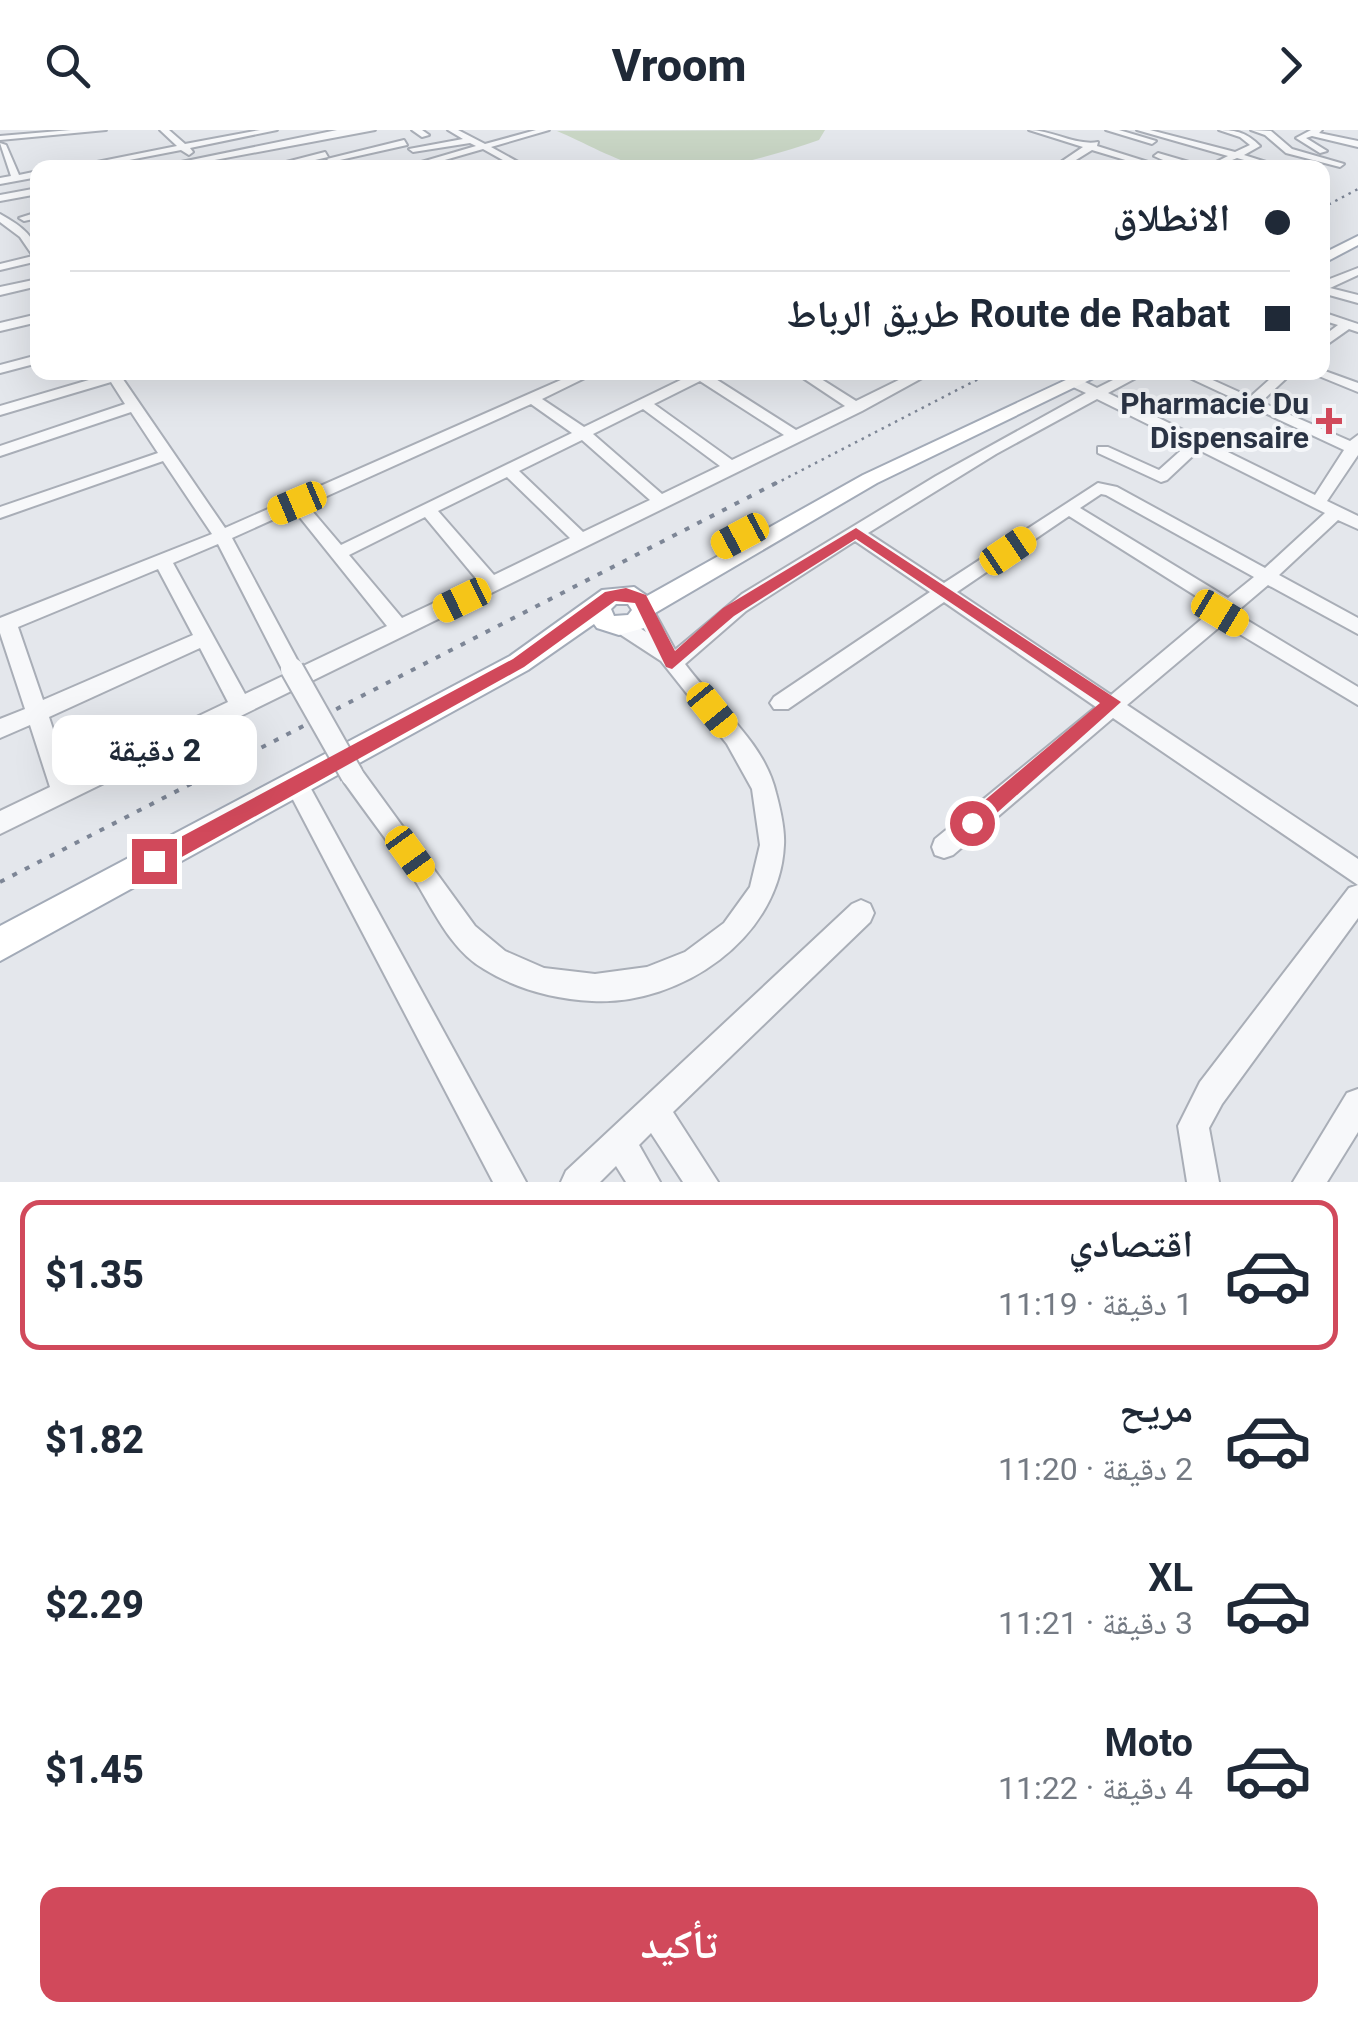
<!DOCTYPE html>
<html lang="ar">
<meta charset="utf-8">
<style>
body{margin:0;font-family:Roboto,"Noto Naskh Arabic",sans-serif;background:#f6f6f7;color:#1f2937;direction:rtl;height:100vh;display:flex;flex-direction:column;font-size:38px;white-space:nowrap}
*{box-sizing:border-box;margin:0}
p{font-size:32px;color:#747a83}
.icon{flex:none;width:55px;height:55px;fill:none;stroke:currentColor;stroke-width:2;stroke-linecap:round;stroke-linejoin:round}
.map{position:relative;height:1052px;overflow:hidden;direction:ltr}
.panel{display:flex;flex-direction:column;background:#fff;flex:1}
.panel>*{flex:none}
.guide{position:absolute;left:30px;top:30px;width:1300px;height:220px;border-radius:20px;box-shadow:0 10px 40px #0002;direction:rtl;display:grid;align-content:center;height:220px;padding:0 40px;background:#fff}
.end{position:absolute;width:45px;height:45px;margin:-22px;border:12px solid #d1495b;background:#fff;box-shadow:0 0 0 5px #fff}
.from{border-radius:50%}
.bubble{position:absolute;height:70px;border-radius:20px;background:#fff;box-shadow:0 10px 40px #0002;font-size:32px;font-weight:800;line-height:70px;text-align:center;direction:rtl}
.car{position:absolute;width:30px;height:60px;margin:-30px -15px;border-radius:12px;box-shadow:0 0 8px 2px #0007;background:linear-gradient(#f5c518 24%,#345 0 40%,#f5c518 0 76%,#345 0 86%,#f5c518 0)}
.guide b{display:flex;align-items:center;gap:35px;height:95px;font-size:38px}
.guide b+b{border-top:2px solid #e0e1e3}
.guide i{width:25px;height:25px;background:#1f2937}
ul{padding:18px 0 0;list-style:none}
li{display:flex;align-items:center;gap:30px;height:150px;margin:0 20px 15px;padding:0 20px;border:5px solid transparent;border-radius:20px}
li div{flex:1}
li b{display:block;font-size:38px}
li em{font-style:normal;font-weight:800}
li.on{border-color:#d1495b}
li>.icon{width:90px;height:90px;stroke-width:1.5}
.button{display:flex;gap:20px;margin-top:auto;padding:20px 40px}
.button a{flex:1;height:115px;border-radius:20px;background:#d1495b;color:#fff;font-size:40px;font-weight:800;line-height:115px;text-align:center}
header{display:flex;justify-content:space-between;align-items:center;height:130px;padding:0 40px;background:#fff;font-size:45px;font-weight:800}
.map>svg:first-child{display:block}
.green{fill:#c9d6c5}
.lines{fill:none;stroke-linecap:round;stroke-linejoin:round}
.minor-casing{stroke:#a9aeb7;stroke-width:4}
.major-casing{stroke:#a3abb8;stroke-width:4}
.minor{fill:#f7f8fa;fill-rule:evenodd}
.major{fill:#fff;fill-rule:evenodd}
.rail-far1{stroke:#7d8696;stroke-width:2.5;stroke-dasharray:2.5 5;stroke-linecap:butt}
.rail{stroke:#7d8696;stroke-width:4;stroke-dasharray:5 9;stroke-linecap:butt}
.minor-bridge-casing{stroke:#a9aeb7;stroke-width:26;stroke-linecap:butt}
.minor-bridge{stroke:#f7f8fa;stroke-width:22}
.route{fill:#d1495b}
.poi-dot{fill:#d1495b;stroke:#f4f6f9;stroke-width:4}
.labels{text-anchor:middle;stroke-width:8;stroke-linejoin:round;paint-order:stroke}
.far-poi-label{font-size:30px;font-weight:bold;fill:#2b3445;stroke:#f4f6f9;text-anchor:end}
</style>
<header><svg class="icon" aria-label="forward" viewBox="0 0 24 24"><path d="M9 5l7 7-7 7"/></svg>Vroom<svg class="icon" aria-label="search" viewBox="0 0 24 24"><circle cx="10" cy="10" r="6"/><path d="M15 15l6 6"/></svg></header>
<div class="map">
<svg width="1358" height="1052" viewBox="0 0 1358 1052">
<rect width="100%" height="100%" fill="#e4e7ec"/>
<path class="green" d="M825,0L819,10C769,27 697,49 644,37C615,31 584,12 557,1Z"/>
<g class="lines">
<defs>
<g id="minor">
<path d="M71,0H106L0,10V6Z"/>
<path d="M160,0H169L185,14L260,0H277L190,18L193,22L189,25L181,20L88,38H67L177,16Z"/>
<path d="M337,0H375L172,38H152Z"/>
<path d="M412,0H422L429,5L422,7Z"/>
<path d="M448,0H458L485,14L536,0H549L491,17L529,38H517L483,19L417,38H401L476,16L470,13L413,22L409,19L463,9Z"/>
<path d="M1029,0C1052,0 1076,16 1098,12L1097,16L1167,38H1152L1092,20L1063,38H1052L1083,17Z"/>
<path d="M1106,0H1119L1156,11L1152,14Z"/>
<path d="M1137,0H1150L1235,22L1250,15L1240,7L1219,0C1237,0 1247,3 1260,16L1244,25L1266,32L1262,35L1237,28C1209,41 1181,39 1154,26L1158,23L1206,37L1228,26Z"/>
<path d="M1251,0L1271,1L1292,19L1344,34L1340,37L1286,23L1265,5Z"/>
<path d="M1311,0H1322L1319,3L1358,11V17L1312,6L1306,8L1327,21L1320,23L1296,8Z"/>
<path d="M404,10L407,15L331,32L327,29Z"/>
<path d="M0,13L6,15L19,45L38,41V47L0,54V48L11,46Z"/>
<path d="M325,22L328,27L281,38H263Z"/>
<path d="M38,58V64L0,71V65Z"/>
<path d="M38,82V88L24,91L19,88Z"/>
<path d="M0,84C20,95 38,107 38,131L0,140V134L33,126L20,107L0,92Z"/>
<path d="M1358,138V145L1330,158L1358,165V173L1322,163V152Z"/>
<path d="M38,149V156L0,165V157Z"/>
<path d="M1322,182L1358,194V202L1349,199L1322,218V207L1338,195L1322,190Z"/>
<path d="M38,184V192L0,201V193Z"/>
<path d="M38,225V233L0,243V235Z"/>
<path d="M1322,240L1358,253V262L1309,242Z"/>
<path d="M105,242H118L225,398L579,242H597L542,269L584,297L691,245L689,242H714L711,246L796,300L845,276L794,242H810L856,271L915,242H933L862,281L0,704V681L50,657L30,595L0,608V589L25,579L0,503V488L212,404L163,331L0,388V377L158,323L131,282L0,326V316L125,274L111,252L0,285V276L106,245ZM700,251L784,305L732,330L654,274ZM531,274L572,303L341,415L307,375ZM643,279L720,336L662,364L593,304ZM582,310L650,370L583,402L519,341ZM507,347L570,408L494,445L438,381ZM294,380L387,496L301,537L232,408ZM425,387L479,452L402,488L349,425ZM218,414L285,545L245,564L173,433ZM158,439L193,505L43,570L18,497ZM200,518L228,572L69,648L49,587Z"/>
<path d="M1129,242H1147L1108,263L1315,365L1344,320L1177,242H1195L1250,267L1278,242H1293L1261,272L1350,311L1358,305V325L1327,371L1358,386V399L1338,390L1279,445L1358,488V504L1268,455L1235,483L1358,557V575L1223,494L1127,575L1358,729V788L1222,974L1209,998L1219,1052H1187L1178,996L1200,952L1349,758L1358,755L1113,588L953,725L944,728L935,725L932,717L935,709L1096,577L944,472L788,579H774L770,573L774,567L930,462L855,411L746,481L685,534C715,575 764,611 776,663C780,678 785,699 784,715C780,808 680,876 592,871C554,869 516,859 484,839C449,819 432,776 411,744C389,713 366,683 344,652L341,645L344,638L352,635L360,638L475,796L505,821L544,838L595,844L647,837L685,822L724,793L750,757L760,715L752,659L727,614L661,531L615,501L612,496L615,491H629L646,502L635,483L645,476L652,478L675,520L742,464L936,346L1086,263L1071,256V250H1081L1097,258ZM1097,269L1188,314L1159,340L1108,317H1098V323L1161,352L1167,350L1199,320L1325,383L1265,438L1117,357L1098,353L944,453L868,403L996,324ZM1101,364L1106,365L1254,447L1228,468L1080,378ZM1069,386L1215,478L1111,565L957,462Z"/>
<path d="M297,645L305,648L526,1052H493L289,662L286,655L289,648Z"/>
<path d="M861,770L870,774L874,783L870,792L673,982L718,1052H683L651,1003L639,1015L660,1052H626L616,1036L600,1052H561L566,1041L852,774Z"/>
<path d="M1358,959V1002L1327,1052H1293L1347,963Z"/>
</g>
<g id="major">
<path d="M1358,106V115L1322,134V124Z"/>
<path d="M1083,242H1106L877,353L655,483L644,498L619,505L597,498L594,494L528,540L0,831V796L510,526L602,460L634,457L647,466L863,345ZM616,474H628L632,480L628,485L614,486L611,479Z"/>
</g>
</defs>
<use href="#minor" class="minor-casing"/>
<use href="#major" class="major-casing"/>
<use href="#minor" class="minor"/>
<use href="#major" class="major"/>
<g class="rail-far1">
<path d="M1322,78L1358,59"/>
<path d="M775,354L992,242"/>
</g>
<path class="rail" d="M0,752L780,351"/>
<defs>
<path id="minor-bridge" d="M292,539L352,645"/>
</defs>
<use href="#minor-bridge" class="minor-bridge-casing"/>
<use href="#minor-bridge" class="minor-bridge"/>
</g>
<path class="route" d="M856,398L1121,572L979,699H965V687L1100,573L856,409L734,486L672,539L666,537L635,473L615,471L524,537L162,738H147V725L513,529L605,462L626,458L646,465L675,521L723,478Z"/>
<path class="poi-dot" d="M1324 276h10v10h10v10h-10v10h-10v-10h-10v-10h10z"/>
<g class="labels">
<g class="far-poi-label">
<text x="1309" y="284">Pharmacie Du<tspan x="1309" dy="34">Dispensaire</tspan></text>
</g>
</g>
</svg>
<i class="end from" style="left:972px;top:693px"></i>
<i class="end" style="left:154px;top:731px"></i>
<div class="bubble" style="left:52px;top:585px;width:205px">2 دقيقة</div>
<i class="car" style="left:297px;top:373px;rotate:247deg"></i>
<i class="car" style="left:740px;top:406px;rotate:242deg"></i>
<i class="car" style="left:1008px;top:421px;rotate:56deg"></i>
<i class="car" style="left:462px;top:470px;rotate:244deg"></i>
<i class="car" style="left:1220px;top:483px;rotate:121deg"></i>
<i class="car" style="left:712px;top:580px;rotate:141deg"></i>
<i class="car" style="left:410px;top:724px;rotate:144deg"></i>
<div class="guide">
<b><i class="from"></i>الانطلاق</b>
<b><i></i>Route de Rabat طريق الرباط</b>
</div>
</div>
<section class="panel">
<ul>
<li class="on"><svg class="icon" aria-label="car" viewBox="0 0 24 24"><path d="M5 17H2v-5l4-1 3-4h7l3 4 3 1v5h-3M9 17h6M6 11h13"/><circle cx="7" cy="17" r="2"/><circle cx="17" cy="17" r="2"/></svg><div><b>اقتصادي</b><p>1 دقيقة · 11:19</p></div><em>$1.35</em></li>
<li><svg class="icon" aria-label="car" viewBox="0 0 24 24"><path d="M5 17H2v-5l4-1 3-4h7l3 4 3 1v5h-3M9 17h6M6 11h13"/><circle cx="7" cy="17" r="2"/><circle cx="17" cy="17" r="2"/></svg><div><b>مريح</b><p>2 دقيقة · 11:20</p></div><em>$1.82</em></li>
<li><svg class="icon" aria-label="car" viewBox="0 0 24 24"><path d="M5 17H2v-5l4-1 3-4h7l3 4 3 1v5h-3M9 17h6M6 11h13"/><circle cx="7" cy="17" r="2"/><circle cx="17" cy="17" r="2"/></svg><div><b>XL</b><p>3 دقيقة · 11:21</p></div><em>$2.29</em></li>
<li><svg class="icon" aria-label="car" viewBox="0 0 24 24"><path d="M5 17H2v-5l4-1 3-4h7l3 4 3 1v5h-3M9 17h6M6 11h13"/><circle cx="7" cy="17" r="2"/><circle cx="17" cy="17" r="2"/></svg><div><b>Moto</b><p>4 دقيقة · 11:22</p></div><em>$1.45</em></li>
</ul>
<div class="button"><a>تأكيد</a></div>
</section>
